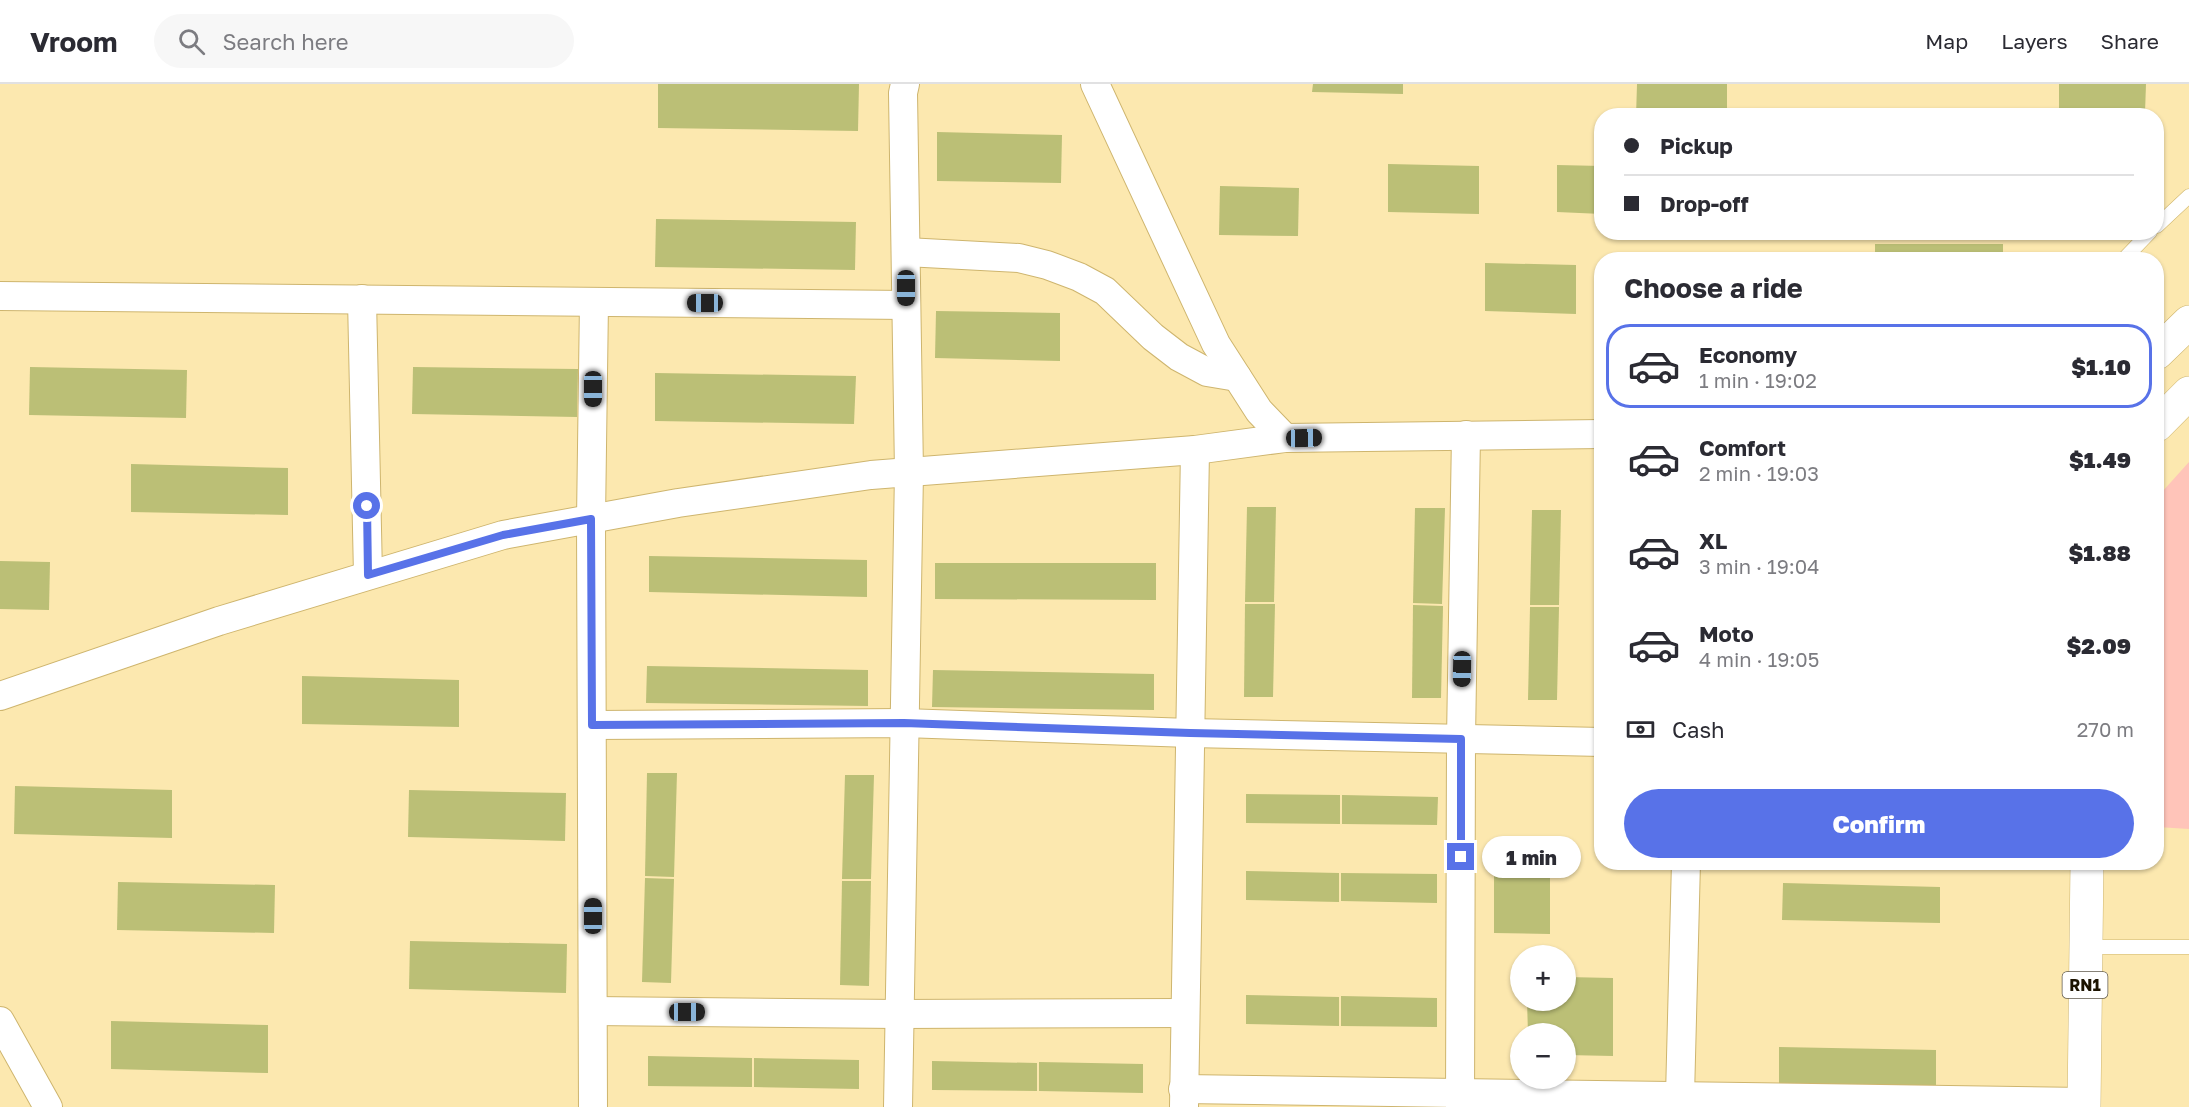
<!DOCTYPE html>
<meta charset="utf-8">
<style>
body{margin:0;font-family:"Golos Text",sans-serif;background:#f7f7f7;color:#2b2b33;height:100vh;display:flex;flex-direction:column;font-size:22px;white-space:nowrap}
*{box-sizing:border-box;margin:0}
p{font-size:20px;color:#7c7c81}
.icon{flex:none;width:33px;height:33px;fill:none;stroke:currentColor;stroke-width:2;stroke-linecap:round;stroke-linejoin:round}
.map{position:relative;flex:1;overflow:hidden}
.side{position:absolute;left:1594px;top:168px;width:570px;height:618px;display:flex;flex-direction:column;background:#fff;border-radius:24px;box-shadow:0 2px 4px #0004}
.side>*{flex:none}
.guide{position:absolute;left:1594px;top:24px;width:570px;height:132px;border-radius:24px;box-shadow:0 2px 4px #0004;display:grid;align-content:center;height:132px;padding:0 30px;background:#fff}
.controls{position:absolute;left:1510px;top:861px;display:grid;gap:12px}
.controls a{display:grid;place-items:center;width:66px;height:66px;border-radius:50%;background:#fff;box-shadow:0 2px 4px #0004;font-size:30px}
.end{position:absolute;width:27px;height:27px;margin:-14px;border:8px solid #5872e8;background:#fff;box-shadow:0 0 0 3px #fff}
.from{border-radius:50%}
.bubble{position:absolute;height:42px;border-radius:21px;background:#fff;box-shadow:0 2px 4px #0004;font-size:20px;font-weight:800;line-height:42px;text-align:center}
.car{position:absolute;width:18px;height:36px;margin:-18px -9px;border-radius:8px;box-shadow:0 0 4px 2px #0007;background:linear-gradient(#222 24%,#8ab4d8 0 40%,#222 0 76%,#8ab4d8 0 86%,#222 0)}
.guide b{display:flex;align-items:center;gap:21px;height:57px;font-size:22px}
.guide b+b{border-top:2px solid #e1e1e2}
.guide i{width:15px;height:15px;background:#2b2b33}
ul{padding:0;list-style:none}
li{display:flex;align-items:center;gap:18px;height:84px;margin:0 12px 9px;padding:0 18px;border:3px solid transparent;border-radius:24px}
li div{flex:1}
li b{display:block;font-size:22px}
li em{font-style:normal;font-weight:800}
li.selected{border-color:#5872e8}
li>.icon{width:54px;height:54px;stroke-width:1.5}
h2{padding:0 30px;font-size:27px;line-height:72px}
.pay{display:flex;align-items:center;gap:15px;height:66px;padding:0 30px;font-size:22px}
.pay p{margin-inline-start:auto}
.button{display:flex;gap:12px;margin-top:auto;padding:12px 30px}
.button a{flex:1;height:69px;border-radius:36px;background:#5872e8;color:#fff;font-size:24px;font-weight:800;line-height:69px;text-align:center}
header{display:flex;align-items:center;gap:36px;box-sizing:border-box;height:84px;padding:0 30px;background:#fff;border-bottom:2px solid #e1e1e2}
header strong{font-size:28px}
nav{display:flex;gap:33px;margin-inline-start:auto;font-size:21px}
.search{width:420px;height:54px;background:#f7f7f7;display:flex;align-items:center;gap:15px;box-sizing:border-box;padding:0 21px;border-radius:33px;color:#7c7c81;font-size:22px}
.map>svg:first-child{display:block}
.green{fill:#ffc4b9}
.building{fill:#bbbf76}
.lines{fill:none;stroke-linecap:round;stroke-linejoin:round}
.service-casing{stroke:#ceb56e;stroke-width:15}
.minor-casing{stroke:#ceb56e;stroke-width:30}
.trunk-casing{stroke:#ceb56e;stroke-width:34}
.service{stroke:#fff;stroke-width:14}
.minor{stroke:#fff;stroke-width:28}
.trunk{stroke:#fff;stroke-width:33}
.route{stroke:#5872e8;stroke-width:8}
.labels{text-anchor:middle;stroke-width:4.5;stroke-linejoin:round;paint-order:stroke}
.shield{fill:#fff;stroke:#605a4c;stroke-width:1.5}
.shield-label{font-size:16px;font-weight:bold;fill:#1c1300}
</style>
<header>
<strong>Vroom</strong>
<div class="search"><svg class="icon" aria-label="search" viewBox="0 0 24 24"><circle cx="10" cy="10" r="6"/><path d="M15 15l6 6"/></svg>Search here</div>
<nav><a>Map</a><a>Layers</a><a>Share</a></nav>
</header>
<div class="map">
<svg width="2189" height="1023" viewBox="0 0 2189 1023">
<rect width="100%" height="100%" fill="#fce8af"/>
<path class="green" d="M2189,378V745L2157,743V598L2162,408Z"/>
<g class="building">
<path d="M658,0H859L858,47L658,44Z"/>
<path d="M1313,0H1403V10L1312,8Z"/>
<path d="M1637,0H1727V32H1636Z"/>
<path d="M2059,0H2146L2145,29L2059,27Z"/>
<path d="M937,48L1062,51L1061,99L937,97Z"/>
<path d="M1388,80L1479,82V130L1388,128Z"/>
<path d="M1557,81L1602,82V130L1557,128Z"/>
<path d="M1220,102L1299,104L1298,152L1219,151Z"/>
<path d="M656,135L856,138L855,186L655,183Z"/>
<rect x="1875" y="160" width="128" height="16"/>
<path d="M1485,179L1576,181V230L1485,227Z"/>
<path d="M936,227L1060,229V277L935,274Z"/>
<path d="M30,283L187,286L186,334L29,331Z"/>
<path d="M413,283L578,285L577,333L412,330Z"/>
<path d="M655,289L856,292L854,340L655,337Z"/>
<path d="M131,380L288,384V431L131,428Z"/>
<path d="M1247,423H1276L1274,518H1245Z"/>
<path d="M1415,424H1445L1442,520L1413,519Z"/>
<path d="M1532,426H1561L1559,521H1530Z"/>
<path d="M649,472L867,476V513L649,508Z"/>
<path d="M0,477L50,478L49,526L0,525Z"/>
<path d="M935,479H1156V516L935,515Z"/>
<path d="M1245,520H1275L1273,613H1244Z"/>
<path d="M1413,521L1443,522L1441,614H1412Z"/>
<path d="M1530,523H1559L1557,616H1528Z"/>
<path d="M647,582L868,586V622L646,619Z"/>
<path d="M933,586L1154,590V626L932,623Z"/>
<path d="M302,592L459,596V643L302,640Z"/>
<path d="M647,689H677L674,793L645,792Z"/>
<path d="M845,691H874L871,795H842Z"/>
<path d="M15,702L172,706V754L14,750Z"/>
<path d="M409,706L566,709L565,757L408,753Z"/>
<path d="M1246,710L1340,711V740L1246,739Z"/>
<path d="M1342,711L1438,713L1437,741L1342,740Z"/>
<path d="M1246,787L1339,789V818L1246,816Z"/>
<path d="M1341,789L1437,790V819L1341,817Z"/>
<path d="M1494,791L1550,792V850L1494,849Z"/>
<path d="M645,794L674,795L671,899L642,898Z"/>
<path d="M842,797H871L869,902L840,901Z"/>
<path d="M118,798L275,801L274,849L117,846Z"/>
<path d="M1783,799L1940,803V839L1782,836Z"/>
<path d="M410,857L567,860L566,909L409,905Z"/>
<path d="M1566,893L1613,894V972L1566,971V950H1528L1527,916H1566Z"/>
<path d="M1246,911L1339,913V942L1246,940Z"/>
<path d="M1341,912L1437,914V943L1341,942Z"/>
<path d="M111,937L268,941V989L111,985Z"/>
<path d="M1779,963L1936,966V1003L1779,999Z"/>
<path d="M648,972L752,974V1003L648,1002Z"/>
<path d="M754,974L859,976V1005L754,1003Z"/>
<path d="M932,977L1037,979V1007L932,1006Z"/>
<path d="M1039,978L1143,980V1009L1039,1007Z"/>
</g>
<g class="lines">
<defs>
<g id="service">
<path d="M2157,142L2189,112"/>
<path d="M2123,176L2150,148"/>
<path d="M2086,863H2189"/>
</g>
<g id="minor">
<path d="M1095,0L1216,260L1259,327L1285,354L1602,350"/>
<path d="M906,168L1019,174L1047,181L1079,193L1105,207L1153,253L1179,273L1207,288L1237,293"/>
<path d="M0,212L906,221"/>
<path d="M362,215L368,491"/>
<path d="M0,612L219,537L503,451L678,419L871,391L1195,366L1285,354"/>
<path d="M593,641L904,639L1190,649L1602,658"/>
<path d="M593,927L899,930L1184,929"/>
<path d="M0,937L48,1023"/>
<path d="M1183,1005L2084,1018"/>
<path d="M1680,1012L1686,778"/>
<path d="M593,1023L591,435L594,218"/>
<path d="M898,1023L909,388L903,9L905,0"/>
<path d="M1184,1023L1195,366"/>
<path d="M1460,1023L1461,655L1466,351"/>
</g>
<g id="trunk">
<path d="M2157,269L2189,238"/>
<path d="M2157,341L2189,309"/>
<path d="M2084,1023L2087,778"/>
</g>
</defs>
<use href="#service" class="service-casing"/>
<use href="#minor" class="minor-casing"/>
<use href="#trunk" class="trunk-casing"/>
<use href="#service" class="service"/>
<use href="#minor" class="minor"/>
<use href="#trunk" class="trunk"/>
</g>
<g class="lines">
<path class="route" d="M367,422L368,491L503,451L591,435L592,641L904,639L1190,649L1461,655V773"/>
</g>
<g class="labels">
<rect class="shield" x="2062.5" y="888" width="45" height="26" rx="4.5"/>
<g class="shield-label">
<text x="2085" y="907">RN1</text>
</g>
</g>
</svg>
<div class="controls">
<a>+</a>
<a>−</a>
</div>
<i class="end from" style="left:367px;top:422px"></i>
<i class="end" style="left:1461px;top:773px"></i>
<div class="bubble" style="left:1482px;top:752px;width:99px">1 min</div>
<i class="car" style="left:906px;top:204px;rotate:180deg"></i>
<i class="car" style="left:705px;top:219px;rotate:270deg"></i>
<i class="car" style="left:593px;top:305px;rotate:180deg"></i>
<i class="car" style="left:1304px;top:354px;rotate:89deg"></i>
<i class="car" style="left:1462px;top:585px;rotate:181deg"></i>
<i class="car" style="left:593px;top:832px;rotate:0deg"></i>
<i class="car" style="left:687px;top:928px;rotate:90deg"></i>
<div class="guide">
<b><i class="from"></i>Pickup</b>
<b><i></i>Drop-off</b>
</div>
<section class="side">
<h2>Choose a ride</h2>
<ul>
<li class="selected"><svg class="icon" aria-label="car" viewBox="0 0 24 24"><path d="M5 17H2v-5l4-1 3-4h7l3 4 3 1v5h-3M9 17h6M6 11h13"/><circle cx="7" cy="17" r="2"/><circle cx="17" cy="17" r="2"/></svg><div><b>Economy</b><p>1 min · 19:02</p></div><em>$1.10</em></li>
<li><svg class="icon" aria-label="car" viewBox="0 0 24 24"><path d="M5 17H2v-5l4-1 3-4h7l3 4 3 1v5h-3M9 17h6M6 11h13"/><circle cx="7" cy="17" r="2"/><circle cx="17" cy="17" r="2"/></svg><div><b>Comfort</b><p>2 min · 19:03</p></div><em>$1.49</em></li>
<li><svg class="icon" aria-label="car" viewBox="0 0 24 24"><path d="M5 17H2v-5l4-1 3-4h7l3 4 3 1v5h-3M9 17h6M6 11h13"/><circle cx="7" cy="17" r="2"/><circle cx="17" cy="17" r="2"/></svg><div><b>XL</b><p>3 min · 19:04</p></div><em>$1.88</em></li>
<li><svg class="icon" aria-label="car" viewBox="0 0 24 24"><path d="M5 17H2v-5l4-1 3-4h7l3 4 3 1v5h-3M9 17h6M6 11h13"/><circle cx="7" cy="17" r="2"/><circle cx="17" cy="17" r="2"/></svg><div><b>Moto</b><p>4 min · 19:05</p></div><em>$2.09</em></li>
</ul>
<div class="pay"><svg class="icon" aria-label="cash" viewBox="0 0 24 24"><path d="M3 7h18v10H3z"/><circle cx="12" cy="12" r="2"/></svg>Cash<p>270 m</p></div>
<div class="button"><a>Confirm</a></div>
</section>
</div>
